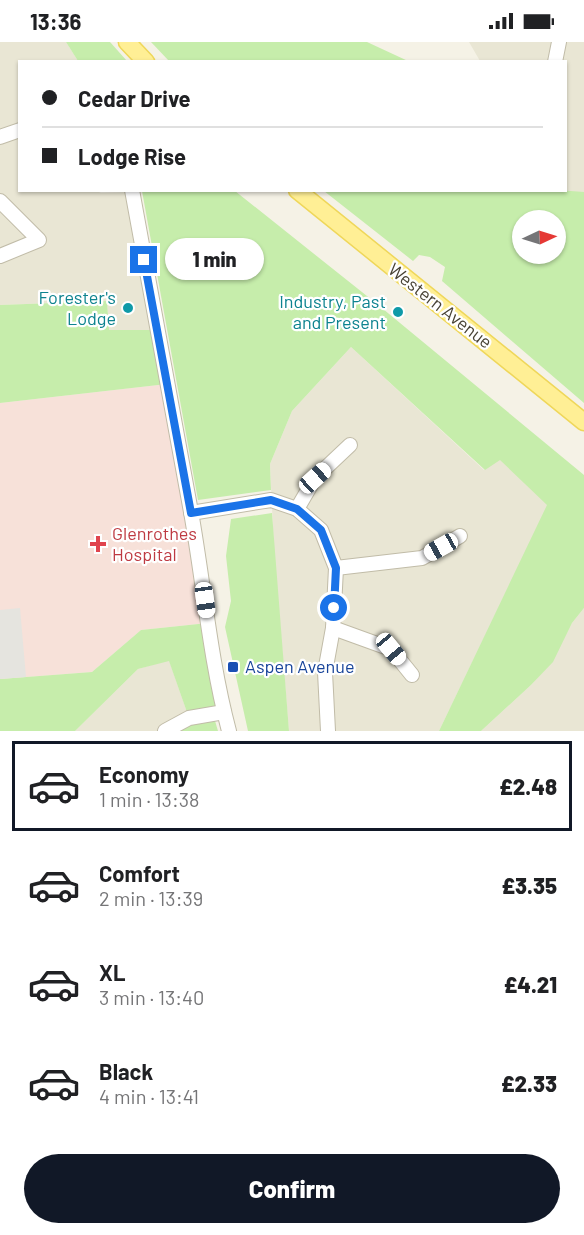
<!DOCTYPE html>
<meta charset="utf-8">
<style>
body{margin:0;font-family:Barlow,sans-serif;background:#f6f6f6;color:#202124;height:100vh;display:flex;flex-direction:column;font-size:22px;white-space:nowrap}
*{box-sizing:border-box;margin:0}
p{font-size:20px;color:#757577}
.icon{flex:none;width:33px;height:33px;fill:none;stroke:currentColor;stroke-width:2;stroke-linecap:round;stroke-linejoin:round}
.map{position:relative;height:689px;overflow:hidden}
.drawer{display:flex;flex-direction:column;background:#fff;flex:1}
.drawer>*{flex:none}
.banner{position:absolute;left:18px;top:18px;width:549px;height:132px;border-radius:0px;box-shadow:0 2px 4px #0004;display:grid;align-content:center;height:132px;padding:0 24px;background:#fff}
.needle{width:39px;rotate:86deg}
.fabs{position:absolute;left:512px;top:168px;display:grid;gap:12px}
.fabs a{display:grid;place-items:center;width:54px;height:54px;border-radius:50%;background:#fff;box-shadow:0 2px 4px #0004;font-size:30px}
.end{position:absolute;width:27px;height:27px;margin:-14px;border:8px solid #1a73e8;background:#fff;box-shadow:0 0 0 3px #fff}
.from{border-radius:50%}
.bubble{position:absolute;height:42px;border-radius:21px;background:#fff;box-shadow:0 2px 4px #0004;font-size:20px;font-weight:800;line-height:42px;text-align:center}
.car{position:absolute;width:18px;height:36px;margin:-18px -9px;border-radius:8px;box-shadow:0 0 4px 2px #0007;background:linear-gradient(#fff 24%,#345 0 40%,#fff 0 76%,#345 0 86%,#fff 0)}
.banner b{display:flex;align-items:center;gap:21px;height:57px;font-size:22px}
.banner b+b{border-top:2px solid #e0e0e0}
.banner i{width:15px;height:15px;background:#202124}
ul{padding:10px 0 0;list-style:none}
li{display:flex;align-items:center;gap:18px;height:90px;margin:0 12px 9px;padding:0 12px;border:3px solid transparent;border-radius:0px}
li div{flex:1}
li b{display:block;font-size:22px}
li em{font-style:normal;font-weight:800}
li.current{border-color:#111827}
li>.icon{width:54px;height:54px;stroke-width:1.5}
.action{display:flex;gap:12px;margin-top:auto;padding:12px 24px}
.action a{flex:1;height:69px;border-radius:36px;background:#111827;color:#fff;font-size:24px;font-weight:800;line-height:69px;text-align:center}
.status{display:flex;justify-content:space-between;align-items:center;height:42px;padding:0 30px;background:#fff;direction:ltr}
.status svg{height:16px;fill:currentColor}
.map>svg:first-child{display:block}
.residential{fill:#e9e6d4}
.medical{fill:#f7e1d9}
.green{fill:#c6edab;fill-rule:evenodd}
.parking{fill:#e5e4df}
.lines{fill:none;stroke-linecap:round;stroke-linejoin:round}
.minor-casing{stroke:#c1bca8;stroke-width:16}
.major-casing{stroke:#efd75a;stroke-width:19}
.minor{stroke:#fff;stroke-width:14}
.major{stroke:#ffef95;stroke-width:16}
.route{stroke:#1a73e8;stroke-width:8}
.culture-dot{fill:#0f9aa8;stroke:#fff;stroke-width:2}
.health-dot{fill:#e0444e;stroke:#fff;stroke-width:2}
.transit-dot{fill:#1a4fb4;stroke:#fff;stroke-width:2}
.labels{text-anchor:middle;stroke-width:4.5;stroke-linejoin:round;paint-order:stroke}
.culture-label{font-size:18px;fill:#0d838f;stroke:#fff;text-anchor:end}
.street-label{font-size:18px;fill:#494335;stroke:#fff}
.health-label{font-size:18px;fill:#be3a42;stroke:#fff;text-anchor:start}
.transit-label{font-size:18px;fill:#164399;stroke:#fff;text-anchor:start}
</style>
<div class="status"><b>13:36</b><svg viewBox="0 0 49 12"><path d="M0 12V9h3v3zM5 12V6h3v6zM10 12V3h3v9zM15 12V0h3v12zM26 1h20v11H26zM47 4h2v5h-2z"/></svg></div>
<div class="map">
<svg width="584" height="689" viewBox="0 0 584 689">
<rect width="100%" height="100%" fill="#f5f2e6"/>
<g class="residential">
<path d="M0,0H66L78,19L20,20V148H95L101,151L132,150L157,288H109L107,259L0,263Z"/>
<path d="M469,0H584V189L550,177L552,149L566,148V20L480,19Z"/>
<path d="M351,305L484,428L500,417L548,463L439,689H289L274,509L270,422L292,369Z"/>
<path d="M584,566V689H481L531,643L552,620L572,581Z"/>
<path d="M169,618L189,676L165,689H75L138,627Z"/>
</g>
<path class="medical" d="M167,342L208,581L141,588L92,630L0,637V361Z"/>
<g class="green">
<path d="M66,0H110L127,19H78Z"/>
<path d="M151,0H367L408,19H169Z"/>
<path d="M557,148L584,150V361L442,239L445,225L430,215L419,213L413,219L324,149ZM522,178H555V212H522Z"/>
<path d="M142,149H235L377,262L584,433V566L572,581L553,620L531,643L481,689H439L547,463L500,418L485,428L351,305L292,369L270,422L271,448L198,458Z"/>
<path d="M107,259L109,288H157L167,342L0,361V263Z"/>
<path d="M272,471L289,689H248L225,585L231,559L226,514L231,477Z"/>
<path d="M208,581L224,670L213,672L218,689H165L189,676L169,619L138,627L75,689H0V637L92,630L141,588Z"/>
</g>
<path class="parking" d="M20,566L26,635L0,637V568Z"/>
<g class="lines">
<defs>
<g id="minor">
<path d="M555,20L559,0"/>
<path d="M0,95L20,88"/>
<path d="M132,148C151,256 172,363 191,470C204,543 210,618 229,689"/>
<path d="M0,159L39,198L0,214"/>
<path d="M297,467L315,436L350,403"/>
<path d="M191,471L271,458L297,467L321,488L336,526L333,586L325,630L328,689"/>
<path d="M336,526L422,516L460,494"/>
<path d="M333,586L391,607L412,633"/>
<path d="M165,689L189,676L224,670"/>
</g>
<g id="major">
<path d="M127,0L146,20"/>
<path d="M297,148L584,380"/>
</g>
</defs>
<use href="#minor" class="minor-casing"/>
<use href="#major" class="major-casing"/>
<use href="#minor" class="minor"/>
<use href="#major" class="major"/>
</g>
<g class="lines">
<path class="route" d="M144,218L191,471L271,458L297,467L321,488L336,526L334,566"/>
</g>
<g class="culture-dot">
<circle cx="128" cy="266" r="6"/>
<circle cx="398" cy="270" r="6"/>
</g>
<path class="health-dot" d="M95 493h6v6h6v6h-6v6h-6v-6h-6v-6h6z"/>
<rect class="transit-dot" x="227" y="619" width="12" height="12" rx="3"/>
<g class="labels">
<g class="culture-label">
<text x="116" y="262">Forester's<tspan x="116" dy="21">Lodge</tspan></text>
<text x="386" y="266">Industry, Past<tspan x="386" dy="21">and Present</tspan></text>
</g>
<g class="street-label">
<text transform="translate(440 264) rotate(38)" y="6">Western Avenue</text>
</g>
<g class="health-label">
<text x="112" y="498">Glenrothes<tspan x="112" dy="21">Hospital</tspan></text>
</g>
<g class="transit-label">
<text x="245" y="631">Aspen Avenue</text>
</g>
</g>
</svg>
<div class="fabs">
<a><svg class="needle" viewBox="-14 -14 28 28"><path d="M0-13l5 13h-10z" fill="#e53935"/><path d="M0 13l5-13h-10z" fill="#757577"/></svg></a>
</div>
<i class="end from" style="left:334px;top:566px"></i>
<i class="end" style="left:144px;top:218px"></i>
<div class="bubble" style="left:165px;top:196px;width:99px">1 min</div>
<i class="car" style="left:315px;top:436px;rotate:48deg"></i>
<i class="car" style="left:441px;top:505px;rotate:241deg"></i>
<i class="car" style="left:205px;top:558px;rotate:172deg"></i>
<i class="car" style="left:391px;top:607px;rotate:140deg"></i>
<div class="banner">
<b><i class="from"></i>Cedar Drive</b>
<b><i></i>Lodge Rise</b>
</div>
</div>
<section class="drawer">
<ul>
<li class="current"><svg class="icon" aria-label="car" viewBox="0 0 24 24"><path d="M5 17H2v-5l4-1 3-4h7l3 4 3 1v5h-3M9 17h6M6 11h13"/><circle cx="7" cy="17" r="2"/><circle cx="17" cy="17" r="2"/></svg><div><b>Economy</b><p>1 min · 13:38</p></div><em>£2.48</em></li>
<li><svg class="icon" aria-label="car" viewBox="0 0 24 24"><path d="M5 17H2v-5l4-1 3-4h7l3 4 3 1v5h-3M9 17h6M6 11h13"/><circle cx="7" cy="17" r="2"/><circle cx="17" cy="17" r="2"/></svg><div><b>Comfort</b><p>2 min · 13:39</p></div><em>£3.35</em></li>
<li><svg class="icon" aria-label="car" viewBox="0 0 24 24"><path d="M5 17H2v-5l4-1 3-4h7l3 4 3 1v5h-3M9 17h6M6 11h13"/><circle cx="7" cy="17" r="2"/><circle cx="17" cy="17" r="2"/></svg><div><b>XL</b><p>3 min · 13:40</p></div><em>£4.21</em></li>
<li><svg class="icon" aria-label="car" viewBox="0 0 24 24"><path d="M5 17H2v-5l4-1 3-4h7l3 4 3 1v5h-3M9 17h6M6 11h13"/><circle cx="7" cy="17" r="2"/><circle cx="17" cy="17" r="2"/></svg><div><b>Black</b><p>4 min · 13:41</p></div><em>£2.33</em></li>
</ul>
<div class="action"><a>Confirm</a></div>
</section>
